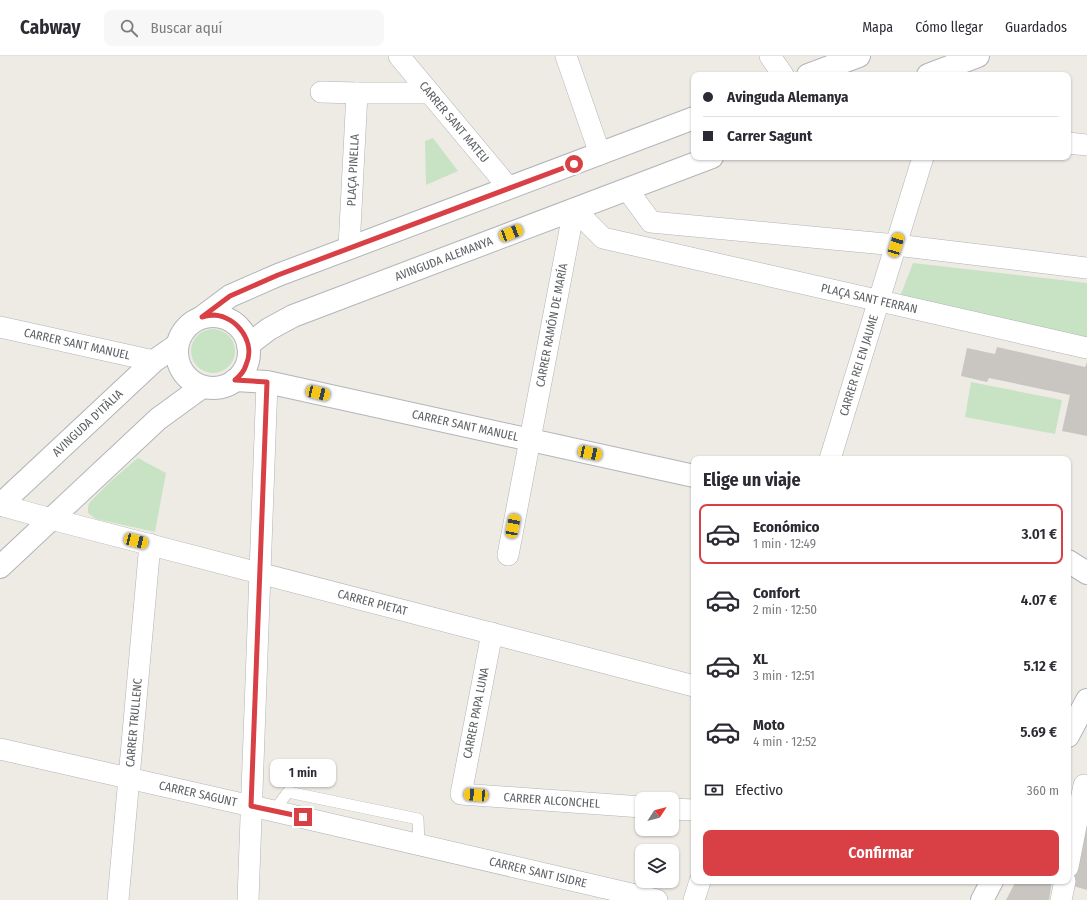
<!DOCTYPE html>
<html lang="es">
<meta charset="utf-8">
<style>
body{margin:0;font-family:"Fira Sans Condensed",sans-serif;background:#f7f7f7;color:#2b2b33;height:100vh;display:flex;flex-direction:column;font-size:15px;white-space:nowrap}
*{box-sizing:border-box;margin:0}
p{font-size:13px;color:#7c7c81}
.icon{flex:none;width:22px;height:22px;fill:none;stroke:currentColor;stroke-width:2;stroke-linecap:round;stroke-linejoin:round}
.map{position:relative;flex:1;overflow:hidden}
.side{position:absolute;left:691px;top:400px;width:380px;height:428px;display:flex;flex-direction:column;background:#fff;border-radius:8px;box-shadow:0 1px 3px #0004}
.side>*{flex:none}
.hud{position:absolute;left:691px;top:16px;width:380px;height:88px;border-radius:8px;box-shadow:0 1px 3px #0004;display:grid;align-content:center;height:88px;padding:0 12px;background:#fff}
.needle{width:26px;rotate:54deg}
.tools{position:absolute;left:635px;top:736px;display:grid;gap:8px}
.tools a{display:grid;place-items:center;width:44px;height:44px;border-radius:8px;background:#fff;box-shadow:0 1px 3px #0004;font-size:20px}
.end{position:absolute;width:18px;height:18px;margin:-9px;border:5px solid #d84046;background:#fff;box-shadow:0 0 0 2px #fff}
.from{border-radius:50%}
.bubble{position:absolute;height:28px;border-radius:8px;background:#fff;box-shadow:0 1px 3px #0004;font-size:13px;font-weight:600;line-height:28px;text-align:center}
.car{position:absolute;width:12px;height:24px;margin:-12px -6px;border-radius:5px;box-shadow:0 0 3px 1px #0007;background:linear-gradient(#f5c518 24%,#345 0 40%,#f5c518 0 76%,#345 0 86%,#f5c518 0)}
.hud b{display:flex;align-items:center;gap:14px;height:38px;font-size:15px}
.hud b+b{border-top:1px solid #e1e1e2}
.hud i{width:10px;height:10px;background:#2b2b33}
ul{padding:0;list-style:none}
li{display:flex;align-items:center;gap:12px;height:60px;margin:0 8px 6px;padding:0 4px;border:2px solid transparent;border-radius:8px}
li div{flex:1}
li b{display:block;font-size:15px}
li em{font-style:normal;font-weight:600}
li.on{border-color:#d84046}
li>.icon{width:36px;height:36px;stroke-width:1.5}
h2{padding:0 12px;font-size:18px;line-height:48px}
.pay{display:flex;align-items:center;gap:10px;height:44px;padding:0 12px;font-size:15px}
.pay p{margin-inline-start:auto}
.button{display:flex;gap:8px;margin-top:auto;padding:8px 12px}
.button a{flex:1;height:46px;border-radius:8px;background:#d84046;color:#fff;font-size:16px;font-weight:600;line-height:46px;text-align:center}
header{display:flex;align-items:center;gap:24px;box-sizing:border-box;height:56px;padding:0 20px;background:#fff;border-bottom:1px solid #e1e1e2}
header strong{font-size:19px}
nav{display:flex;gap:22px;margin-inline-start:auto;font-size:14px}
.search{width:280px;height:36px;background:#f7f7f7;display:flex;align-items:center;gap:10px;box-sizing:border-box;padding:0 14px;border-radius:8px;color:#7c7c81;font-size:15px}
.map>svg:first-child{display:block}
.green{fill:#c8e3c4}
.building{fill:#c9c6c2}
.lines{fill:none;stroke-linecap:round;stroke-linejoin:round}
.lane-casing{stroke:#b0b3b6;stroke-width:12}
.street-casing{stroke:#b0b3b6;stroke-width:22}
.secondary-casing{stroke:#b1b5b8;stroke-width:24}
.lane{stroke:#fff;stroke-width:11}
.street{stroke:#fff;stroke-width:21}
.secondary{stroke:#fff;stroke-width:22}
.route{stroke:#d84046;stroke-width:5}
.labels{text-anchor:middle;stroke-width:3.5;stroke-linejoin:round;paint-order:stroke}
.street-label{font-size:12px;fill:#5d6164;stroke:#fff}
</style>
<header>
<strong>Cabway</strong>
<div class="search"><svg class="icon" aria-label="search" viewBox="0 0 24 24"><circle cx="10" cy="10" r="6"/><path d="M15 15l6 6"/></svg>Buscar aquí</div>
<nav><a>Mapa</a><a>Cómo llegar</a><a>Guardados</a></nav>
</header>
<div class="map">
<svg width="1087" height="844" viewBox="0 0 1087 844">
<rect width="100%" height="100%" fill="#eeebe5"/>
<g class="green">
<path d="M433,82L458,115L426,129L425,85Z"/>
<path d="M913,207L1087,227V287L899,243Z"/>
<circle cx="213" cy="295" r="22"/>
<path d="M971,326L1062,344L1055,378L965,361Z"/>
<path d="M138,402L166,417L155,476L96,463L88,457V450L90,446L112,424Z"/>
</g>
<g class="building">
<path d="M997,291L1085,311L1087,306V380L1062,375L1070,339L989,322L987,326L961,320L967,292L995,298Z"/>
<path d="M1087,747V834L1070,829Z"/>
<path d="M1016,825H1034L1038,826V825H1052L1049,844H1006Z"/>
</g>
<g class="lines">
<defs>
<path id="lane" d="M274,755L288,736L418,763L419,789"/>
<g id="street">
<path id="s1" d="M399,0L509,132"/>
<path d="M566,0L600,98"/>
<path d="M770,0L783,19"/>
<path d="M321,36L357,37"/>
<path d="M1068,87L1087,89"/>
<path d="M627,133L651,166L896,189L1087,212"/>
<path id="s2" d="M574,153L603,182L1087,292"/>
<path id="s3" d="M349,192L357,37H430"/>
<path id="s4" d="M0,271L154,305"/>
<path id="s5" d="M830,403L923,101"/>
<path id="s6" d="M0,449L51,463L694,630"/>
<path id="s7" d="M508,499L574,153"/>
<path id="s8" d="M492,577L461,738L642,751"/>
<path id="s9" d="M0,693L274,755L657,844"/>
<path d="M672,753L694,754"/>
<path d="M1068,811L1084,729"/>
<path id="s10" d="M118,844L150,488"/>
<path d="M248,844L267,326"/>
<path d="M694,844L700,825"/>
<path d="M1061,844L1065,825"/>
</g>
<g id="secondary">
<path d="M808,19L859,0"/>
<path d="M928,19L978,0"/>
<circle cx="213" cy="296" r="36"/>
<path d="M202,261L230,240L278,219L694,62"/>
<path id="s11" d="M248,289L269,273L293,260L712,101"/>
<path id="s12" d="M235,324L267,326L694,420"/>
<path id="s13" d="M0,449L154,305L177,289"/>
<path d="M1068,505L1087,517"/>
<path d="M0,511L158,363L202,331"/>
<path d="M1068,680L1087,644"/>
<path d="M982,844L992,825"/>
</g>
</defs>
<use href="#lane" class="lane-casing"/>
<use href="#street" class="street-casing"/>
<use href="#secondary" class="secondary-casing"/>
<use href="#lane" class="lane"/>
<use href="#street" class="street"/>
<use href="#secondary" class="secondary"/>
</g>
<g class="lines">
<path class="route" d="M303,761L251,750L267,326L235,324C240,320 244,316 246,309C256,287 238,261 214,259C210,259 206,260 202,261L230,240L278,219L574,108"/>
</g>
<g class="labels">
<g class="street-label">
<text dy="4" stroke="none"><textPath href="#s1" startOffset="86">CARRER SANT MATEU</textPath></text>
<text dy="4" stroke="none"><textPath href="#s3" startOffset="78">PLAÇA PINELLA</textPath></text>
<text dy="4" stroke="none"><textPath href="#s11" startOffset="215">AVINGUDA ALEMANYA</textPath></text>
<text dy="4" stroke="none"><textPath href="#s2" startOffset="314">PLAÇA SANT FERRAN</textPath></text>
<text dy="4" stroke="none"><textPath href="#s7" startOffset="234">CARRER RAMÓN DE MARÍA</textPath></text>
<text dy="4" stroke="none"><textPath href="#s4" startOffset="79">CARRER SANT MANUEL</textPath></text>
<text dy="4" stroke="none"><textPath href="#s5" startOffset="98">CARRER REI EN JAUME</textPath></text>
<text dy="4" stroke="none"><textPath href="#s13" startOffset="120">AVINGUDA D'ITÀLIA</textPath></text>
<text dy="4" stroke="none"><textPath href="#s12" startOffset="235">CARRER SANT MANUEL</textPath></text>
<text dy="4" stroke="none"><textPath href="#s6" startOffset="385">CARRER PIETAT</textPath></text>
<text transform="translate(476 657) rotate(-79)" y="4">CARRER PAPA LUNA</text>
<text dy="4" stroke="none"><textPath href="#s10" startOffset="178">CARRER TRULLENC</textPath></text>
<text dy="4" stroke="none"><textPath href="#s9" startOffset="203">CARRER SAGUNT</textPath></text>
<text dy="4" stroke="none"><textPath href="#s8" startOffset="255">CARRER ALCONCHEL</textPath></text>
<text dy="4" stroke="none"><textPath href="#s9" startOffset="552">CARRER SANT ISIDRE</textPath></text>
</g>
</g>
</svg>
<div class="tools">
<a><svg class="needle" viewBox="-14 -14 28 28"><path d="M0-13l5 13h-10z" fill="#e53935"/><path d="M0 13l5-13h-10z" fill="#7c7c81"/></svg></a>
<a><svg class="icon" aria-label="layers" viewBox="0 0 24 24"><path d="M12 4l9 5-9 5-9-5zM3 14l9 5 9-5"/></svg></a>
</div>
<i class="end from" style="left:574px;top:108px"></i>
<i class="end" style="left:303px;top:761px"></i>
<div class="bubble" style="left:270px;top:703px;width:66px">1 min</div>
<i class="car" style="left:511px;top:177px;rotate:69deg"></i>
<i class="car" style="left:896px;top:189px;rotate:17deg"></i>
<i class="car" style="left:318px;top:337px;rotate:103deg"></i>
<i class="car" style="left:590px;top:397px;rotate:102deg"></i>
<i class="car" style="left:513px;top:470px;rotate:11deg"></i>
<i class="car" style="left:136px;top:485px;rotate:104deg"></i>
<i class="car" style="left:476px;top:739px;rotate:274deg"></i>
<div class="hud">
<b><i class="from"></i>Avinguda Alemanya</b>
<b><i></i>Carrer Sagunt</b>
</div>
<section class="side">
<h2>Elige un viaje</h2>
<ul>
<li class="on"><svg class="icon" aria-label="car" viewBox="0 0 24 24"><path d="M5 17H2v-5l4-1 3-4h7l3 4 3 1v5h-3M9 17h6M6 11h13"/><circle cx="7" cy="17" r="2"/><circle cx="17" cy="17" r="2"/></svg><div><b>Económico</b><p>1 min · 12:49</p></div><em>3.01 €</em></li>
<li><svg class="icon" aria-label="car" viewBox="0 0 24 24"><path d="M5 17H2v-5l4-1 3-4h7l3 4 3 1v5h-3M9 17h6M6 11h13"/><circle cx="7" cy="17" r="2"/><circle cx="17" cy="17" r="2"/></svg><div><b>Confort</b><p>2 min · 12:50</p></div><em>4.07 €</em></li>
<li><svg class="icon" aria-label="car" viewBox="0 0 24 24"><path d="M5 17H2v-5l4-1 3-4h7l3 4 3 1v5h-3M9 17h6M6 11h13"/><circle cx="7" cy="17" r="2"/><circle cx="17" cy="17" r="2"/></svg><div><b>XL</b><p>3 min · 12:51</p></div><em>5.12 €</em></li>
<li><svg class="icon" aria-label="car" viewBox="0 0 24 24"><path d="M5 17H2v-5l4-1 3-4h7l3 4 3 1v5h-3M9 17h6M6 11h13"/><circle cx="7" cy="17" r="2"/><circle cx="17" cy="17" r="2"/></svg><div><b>Moto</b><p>4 min · 12:52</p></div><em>5.69 €</em></li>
</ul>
<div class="pay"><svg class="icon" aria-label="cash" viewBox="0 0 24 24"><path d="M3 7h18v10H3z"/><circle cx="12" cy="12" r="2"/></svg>Efectivo<p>360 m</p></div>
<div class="button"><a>Confirmar</a></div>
</section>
</div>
